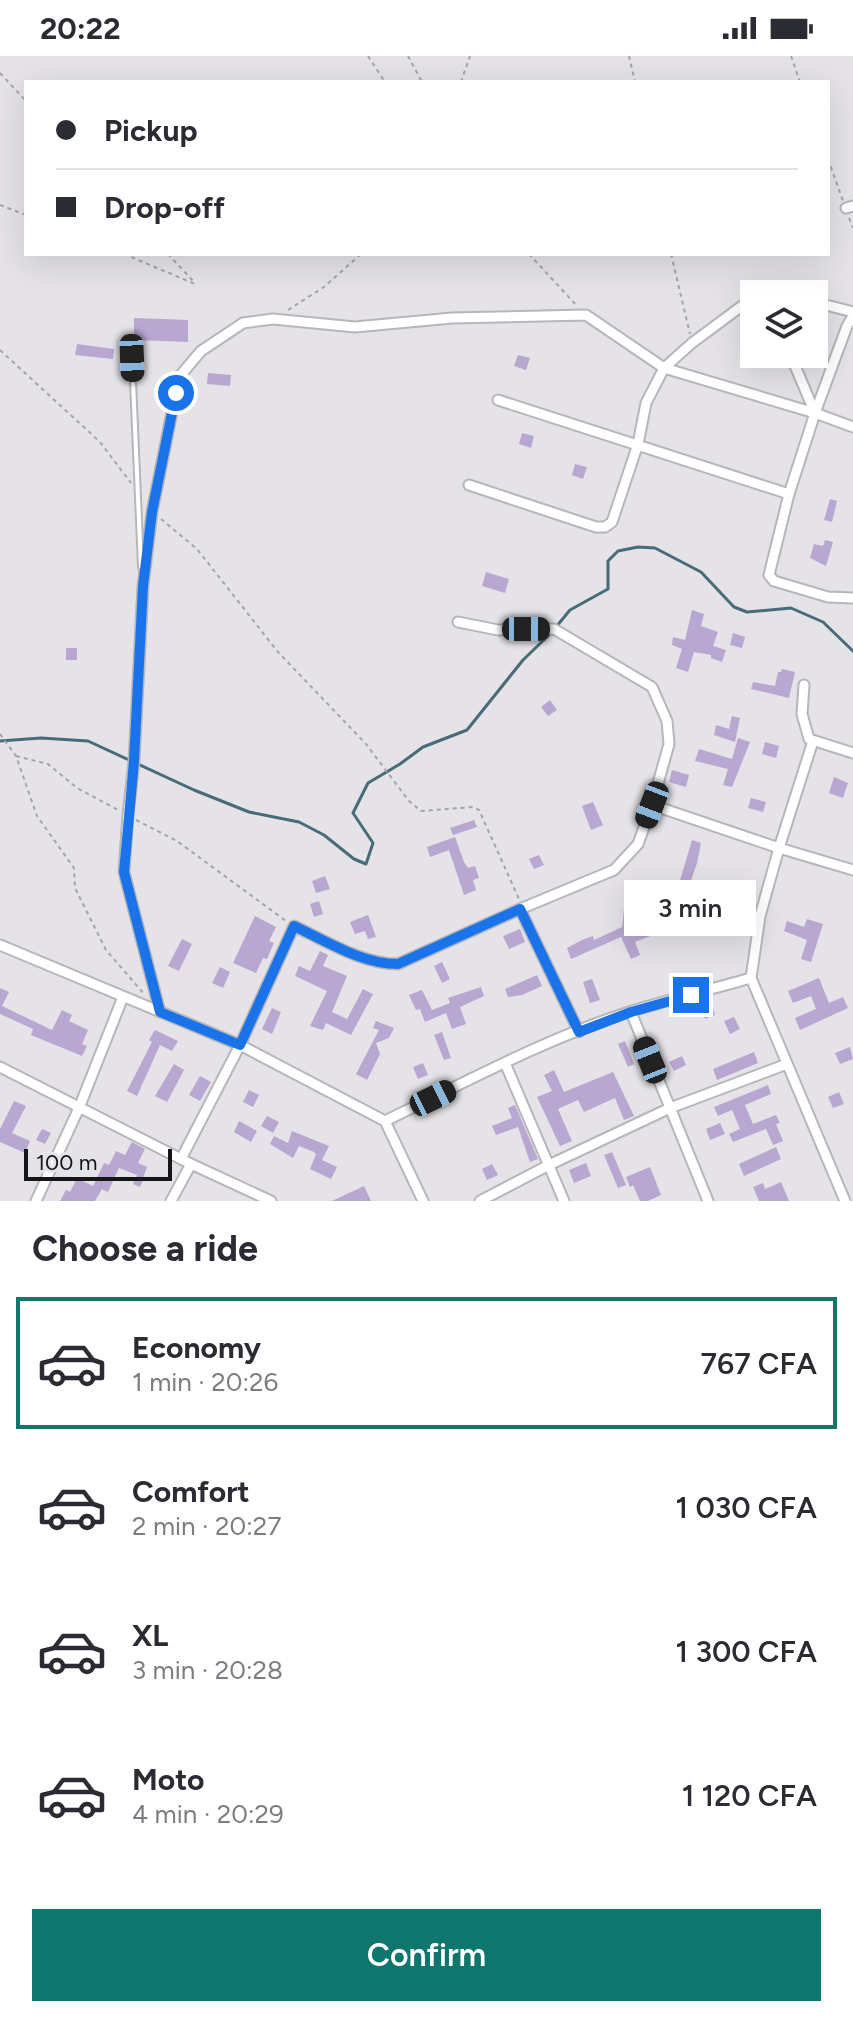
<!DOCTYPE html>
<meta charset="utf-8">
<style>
body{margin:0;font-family:Figtree,sans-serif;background:#f2f2f3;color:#2b2b33;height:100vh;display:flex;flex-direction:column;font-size:30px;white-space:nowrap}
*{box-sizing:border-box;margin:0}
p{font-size:26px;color:#7c7c81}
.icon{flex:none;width:44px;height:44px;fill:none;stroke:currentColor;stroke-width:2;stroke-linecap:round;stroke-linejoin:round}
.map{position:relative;height:1145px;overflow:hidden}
.drawer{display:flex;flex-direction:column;background:#fff;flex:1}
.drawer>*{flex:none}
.hud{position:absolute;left:24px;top:24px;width:806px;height:176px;border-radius:0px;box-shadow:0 8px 32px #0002;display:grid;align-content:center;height:176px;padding:0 32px;background:#fff}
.fabs{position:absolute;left:740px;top:224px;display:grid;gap:16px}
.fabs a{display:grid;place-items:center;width:88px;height:88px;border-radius:0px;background:#fff;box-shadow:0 8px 32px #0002;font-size:40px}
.scale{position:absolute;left:24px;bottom:20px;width:148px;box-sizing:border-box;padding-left:8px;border:4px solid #161617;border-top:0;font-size:22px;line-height:28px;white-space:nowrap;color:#161617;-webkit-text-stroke:6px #e5e3e7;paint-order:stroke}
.end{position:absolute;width:36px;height:36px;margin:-18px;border:10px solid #1a73e8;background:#fff;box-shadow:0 0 0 4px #fff}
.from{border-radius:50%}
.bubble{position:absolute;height:56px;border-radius:0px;background:#fff;box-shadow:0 8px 32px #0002;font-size:26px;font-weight:600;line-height:56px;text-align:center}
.car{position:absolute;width:24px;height:48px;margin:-24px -12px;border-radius:10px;box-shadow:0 0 6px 2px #0007;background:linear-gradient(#222 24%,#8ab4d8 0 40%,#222 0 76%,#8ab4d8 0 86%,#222 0)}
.hud b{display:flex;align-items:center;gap:28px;height:76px;font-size:30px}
.hud b+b{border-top:2px solid #e1e1e2}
.hud i{width:20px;height:20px;background:#2b2b33}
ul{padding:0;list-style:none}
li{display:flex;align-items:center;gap:24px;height:132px;margin:0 16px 12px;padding:0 16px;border:4px solid transparent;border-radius:0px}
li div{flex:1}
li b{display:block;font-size:30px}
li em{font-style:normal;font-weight:600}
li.on{border-color:#0f766e}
li>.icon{width:72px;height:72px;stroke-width:1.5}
h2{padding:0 32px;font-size:36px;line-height:96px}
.cta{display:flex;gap:16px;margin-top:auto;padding:16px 32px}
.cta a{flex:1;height:92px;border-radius:0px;background:#0f766e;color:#fff;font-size:32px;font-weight:600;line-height:92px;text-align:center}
.status{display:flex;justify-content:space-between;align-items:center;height:56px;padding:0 40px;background:#fff;direction:ltr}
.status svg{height:22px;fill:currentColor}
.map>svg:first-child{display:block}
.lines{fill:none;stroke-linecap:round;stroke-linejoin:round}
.stream{stroke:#486b7a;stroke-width:3}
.building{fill:#b8a7d1}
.lane-casing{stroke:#b7b6ba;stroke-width:8}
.street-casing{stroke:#b7b6ba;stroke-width:13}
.path{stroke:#a5a4a7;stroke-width:2;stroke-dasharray:4 4;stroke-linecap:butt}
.lane{stroke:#fff;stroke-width:4}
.street{stroke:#fff;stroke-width:9}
.route{stroke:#1a73e8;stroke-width:10}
</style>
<div class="status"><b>20:22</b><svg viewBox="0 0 49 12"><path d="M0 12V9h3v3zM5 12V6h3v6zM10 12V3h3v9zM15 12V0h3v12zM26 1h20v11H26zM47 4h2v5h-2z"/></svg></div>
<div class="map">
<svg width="853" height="1145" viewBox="0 0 853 1145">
<rect width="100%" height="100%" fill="#e5e3e7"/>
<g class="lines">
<g class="stream">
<path d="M556,571L570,554L608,533V505L618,495L638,491L655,492L701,516L734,551L747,556L791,552L823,566L853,595"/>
<path d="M0,685L41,682L88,685L194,734L249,756L299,766L324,779L354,803L366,808L373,787L353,757L368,727L400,708L423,691L467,674L523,604L551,577"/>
</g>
</g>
<g class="building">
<path d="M134,262L188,264V286L134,284Z"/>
<path d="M77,288L114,293L113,303L75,299Z"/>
<path d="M518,299L530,302L526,314L514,310Z"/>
<path d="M208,317L231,319L230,330L207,328Z"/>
<path d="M522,377L534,380L531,392L519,388Z"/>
<path d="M575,408L587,411L583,423L572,419Z"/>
<path d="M830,443L837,445L832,466L824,464Z"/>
<path d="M825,484L833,486L826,510L810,502L814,488L823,490Z"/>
<path d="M486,516L509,523L505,537L482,530Z"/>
<path d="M692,554L704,558L701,570L718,576L713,590L726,594L722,606L711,602V599L694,596L688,616L676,612L682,593L672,589L673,581L685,584Z"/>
<path d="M733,577L745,581L742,592L730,589Z"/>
<rect x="66" y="592" width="11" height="12"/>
<path d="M782,613L795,616L789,642L751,633L753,626L775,630L778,616H781Z"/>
<path d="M550,644L557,654L548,660L541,651Z"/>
<path d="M732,660L740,662L735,686L714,679L716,669L729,673Z"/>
<path d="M738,682L750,686L732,731L723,729L728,713L695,705L699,693L732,703Z"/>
<path d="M765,686L779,690L776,702L762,698Z"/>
<path d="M672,714L689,719L686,731L669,726Z"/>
<path d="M834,721L848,727L843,742L829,737Z"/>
<path d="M751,742L766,746L763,756L748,752Z"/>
<path d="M593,746L603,769L591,774L582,750Z"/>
<path d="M474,764L477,771L453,779L450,772Z"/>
<path d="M455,781L464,806L468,812L475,810L479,822L473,824L476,834L464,839L449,794L430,801L427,791Z"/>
<path d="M692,784L701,787L697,807L680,857H677L671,855Z"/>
<path d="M539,799L544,809L534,813L529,803Z"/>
<path d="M325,820L330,833L316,837L312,825Z"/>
<path d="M319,845L323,858L314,861L310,848Z"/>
<path d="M624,853L636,854L635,864L651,857L658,877L635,886L640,899L631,903L621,881L571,903L567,892L582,884L593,880L594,884L622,871Z"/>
<path d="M682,857L700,872L693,880L674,865Z"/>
<path d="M368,859L376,881L368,883L365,875L355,878L350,866Z"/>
<path d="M255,860L276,871L269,885L274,887L267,903L263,902L256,917L233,907Z"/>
<path d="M807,863L823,868L811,906L801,903L807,884L784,875L787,865L804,871Z"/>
<path d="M520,873L525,886L509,893L503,880Z"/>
<path d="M182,883L192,888L179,915L168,910Z"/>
<path d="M320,895L328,899L323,910L347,920L332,956L347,963L363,933L373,938L351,979L326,967L323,974L310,970L327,935L295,920L299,910L310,915Z"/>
<path d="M442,906L450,923L442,927L434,910Z"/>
<path d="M220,911L230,916L223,932L212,927Z"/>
<path d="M537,919L542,930L522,939L508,941L505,933Z"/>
<path d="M819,922L829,947L843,941L848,952L800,974L795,962L816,953L811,940L793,947L788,935Z"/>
<path d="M592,923L600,944L590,947L583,926Z"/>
<path d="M481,931L484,940L460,951L466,968L452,973L446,957L425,966L420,953L416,954L409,939L422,934L432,954L450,947L448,942Z"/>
<path d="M0,932L9,936L2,950L52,974L62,954L72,959L69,965L88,974L82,988L87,990L82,1000L31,979L33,973L0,958Z"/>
<path d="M711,948L715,959L705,963L700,952Z"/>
<path d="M272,952L281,956L272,978L262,973Z"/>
<path d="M734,961L740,973L730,978L724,965Z"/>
<path d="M376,965L394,972L389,982L376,987L380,998L367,1024L356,1018L379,974L373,972Z"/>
<path d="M155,974L178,985L172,995L160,989L137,1040L127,1035L152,986L149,984Z"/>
<path d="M442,976L451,1002L444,1004L434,979Z"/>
<path d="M625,985L634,1008L628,1011L618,988Z"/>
<path d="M850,991L853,1003L840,1008L835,997Z"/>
<path d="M754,996L758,1007L717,1024L713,1013Z"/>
<path d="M682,1000L686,1009L674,1015L669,1006Z"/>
<path d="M423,1007L428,1019L418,1023L413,1011Z"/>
<path d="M174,1008L184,1014L167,1046L155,1040Z"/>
<path d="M554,1014L564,1036L613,1016L634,1060L624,1064L615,1042L584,1056L578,1044L558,1053L572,1085L560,1090L537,1041L552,1035L544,1019Z"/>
<path d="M200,1020L211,1026L200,1045L189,1039Z"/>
<path d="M768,1029L771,1038L745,1049L753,1068L776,1059L780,1067L776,1068L783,1085L773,1089L766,1073L733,1086L729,1078L740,1073L732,1054L718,1060L714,1051Z"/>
<path d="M249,1034L259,1039L253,1051L243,1046Z"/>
<path d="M839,1036L844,1048L833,1052L828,1041Z"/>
<path d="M14,1045L26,1050L12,1077L30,1085L25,1097L0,1086V1073Z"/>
<path d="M515,1049L538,1103L530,1106L518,1071L496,1079L492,1070L512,1062L508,1052Z"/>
<path d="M267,1060L279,1066L273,1077L261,1070Z"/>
<path d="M239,1065L257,1075L251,1086L234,1076Z"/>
<path d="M720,1067L725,1078L710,1084L706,1073Z"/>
<path d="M42,1073L51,1077L45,1088L36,1084Z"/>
<path d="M292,1075L329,1090L322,1104L337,1111L331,1123L310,1113L316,1098L314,1096L299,1090L293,1102L270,1088L274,1080L288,1087Z"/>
<path d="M132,1086L145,1093L138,1107L147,1111L143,1122L139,1120L144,1122L140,1131L133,1128L137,1119L119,1112L108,1136L102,1133L95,1145H60L66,1134L70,1136L77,1122L93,1130L104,1107L109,1109L116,1095L125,1099Z"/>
<path d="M776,1091L781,1103L744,1120L739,1108Z"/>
<path d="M612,1096L626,1129L618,1132L604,1099Z"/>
<path d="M586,1107L591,1120L574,1127L569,1114Z"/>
<path d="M492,1108L498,1119L487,1124L482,1113Z"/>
<path d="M650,1111L661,1139L648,1145H640L633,1129L630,1131L626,1121Z"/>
<path d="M781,1126L789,1145H759L753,1131L763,1127L765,1133Z"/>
<path d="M364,1130L371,1145H332Z"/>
</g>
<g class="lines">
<defs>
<path id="lane" d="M132,302L141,511"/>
<g id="street">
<path d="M846,152L853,150"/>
<path d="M814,246L853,256"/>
<path d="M853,260L847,270L815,357L789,438L769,519L774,525L828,541L853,542"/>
<path d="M790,298L815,357"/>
<path d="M498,344L789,438"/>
<path d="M469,429L596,471H605L612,466L638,388L646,347L664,312L692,287L754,241"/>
<path d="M458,566L498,574L554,573L652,631L667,665L669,688L652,749"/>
<path d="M804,629L802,658L809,683L853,697"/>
<path d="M813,685L779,792L853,814"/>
<path d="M0,889L240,989L385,1065L423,1145"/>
<path d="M160,956L124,816L128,759L134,705L143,530L152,456L179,321L201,295L243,267L273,263L355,271L452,262L586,259L664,312L815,357L853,371"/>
<path d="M631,956L708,1145"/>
<path d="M579,976L520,853L614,814L638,788L652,749L779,792L760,860L751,922L845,1145"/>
<path d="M505,1007L564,1145"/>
<path d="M0,1011L191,1108L171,1145"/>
<path d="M385,1065C466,1026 547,982 632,955C671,943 712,933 751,922"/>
<path d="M181,1103L240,989L294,870C326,885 362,908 398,908L520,853"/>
<path d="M191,1108L271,1145"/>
<path d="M36,1145L79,1052L123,941"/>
<path d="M480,1145L549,1109L670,1052L787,1008"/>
</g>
</defs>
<use href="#lane" class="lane-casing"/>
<use href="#street" class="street-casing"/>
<g class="path">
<path d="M368,0L385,26"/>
<path d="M408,0L422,26"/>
<path d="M629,0L635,26"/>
<path d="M791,0L800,26"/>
<path d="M0,17L26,45"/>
<path d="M461,26L470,0"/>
<path d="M828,103L843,145"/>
<path d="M0,149L26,159"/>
<path d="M849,162L853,172"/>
<path d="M124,198L195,228"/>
<path d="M168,198L195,227"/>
<path d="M529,198L577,250"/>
<path d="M671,198L690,278"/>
<path d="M288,254L324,231L361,198"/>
<path d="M0,294L100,386L131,427"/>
<path d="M161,463L197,493L278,596L366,688L409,745L421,755L473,751L479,754L519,843"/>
<path d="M0,678L16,700L37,760L74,812L75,832L106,894L145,939"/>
<path d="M16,700L48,708L77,732L120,755"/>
<path d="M136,764L177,785L286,865"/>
</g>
<use href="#lane" class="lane"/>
<use href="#street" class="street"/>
</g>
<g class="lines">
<path class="route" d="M176,337L152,456L143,530L134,705L124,816L160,956L240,989L294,870C326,885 362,908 398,908L520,853L579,976L631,956L691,939"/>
</g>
</svg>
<div class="fabs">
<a><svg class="icon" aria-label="layers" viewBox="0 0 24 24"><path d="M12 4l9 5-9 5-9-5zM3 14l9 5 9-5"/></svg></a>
</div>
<div class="scale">100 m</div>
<i class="end from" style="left:176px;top:337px"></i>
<i class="end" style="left:691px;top:939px"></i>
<div class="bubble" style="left:624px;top:824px;width:132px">3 min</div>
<i class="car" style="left:132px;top:302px;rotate:178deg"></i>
<i class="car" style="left:526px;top:573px;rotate:90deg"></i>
<i class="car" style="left:652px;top:749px;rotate:201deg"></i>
<i class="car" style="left:650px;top:1004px;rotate:338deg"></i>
<i class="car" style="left:433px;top:1042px;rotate:64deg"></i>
<div class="hud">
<b><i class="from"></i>Pickup</b>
<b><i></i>Drop-off</b>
</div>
</div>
<section class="drawer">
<h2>Choose a ride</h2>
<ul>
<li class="on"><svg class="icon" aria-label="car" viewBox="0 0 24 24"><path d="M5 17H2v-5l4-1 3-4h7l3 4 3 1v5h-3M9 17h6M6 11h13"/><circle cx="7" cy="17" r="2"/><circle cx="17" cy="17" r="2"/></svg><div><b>Economy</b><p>1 min · 20:26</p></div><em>767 CFA</em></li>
<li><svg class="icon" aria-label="car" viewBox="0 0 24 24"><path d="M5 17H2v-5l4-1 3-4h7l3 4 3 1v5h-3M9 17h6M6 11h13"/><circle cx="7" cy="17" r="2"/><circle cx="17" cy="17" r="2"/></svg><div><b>Comfort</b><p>2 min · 20:27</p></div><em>1 030 CFA</em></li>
<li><svg class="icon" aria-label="car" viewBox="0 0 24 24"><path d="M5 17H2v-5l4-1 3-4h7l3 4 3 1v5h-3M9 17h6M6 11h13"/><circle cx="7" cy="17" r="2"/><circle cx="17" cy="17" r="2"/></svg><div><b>XL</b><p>3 min · 20:28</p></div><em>1 300 CFA</em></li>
<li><svg class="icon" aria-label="car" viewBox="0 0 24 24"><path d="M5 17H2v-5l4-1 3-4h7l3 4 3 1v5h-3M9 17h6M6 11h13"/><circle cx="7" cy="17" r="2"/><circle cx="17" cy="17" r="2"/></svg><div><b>Moto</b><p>4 min · 20:29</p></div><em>1 120 CFA</em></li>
</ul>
<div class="cta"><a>Confirm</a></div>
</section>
